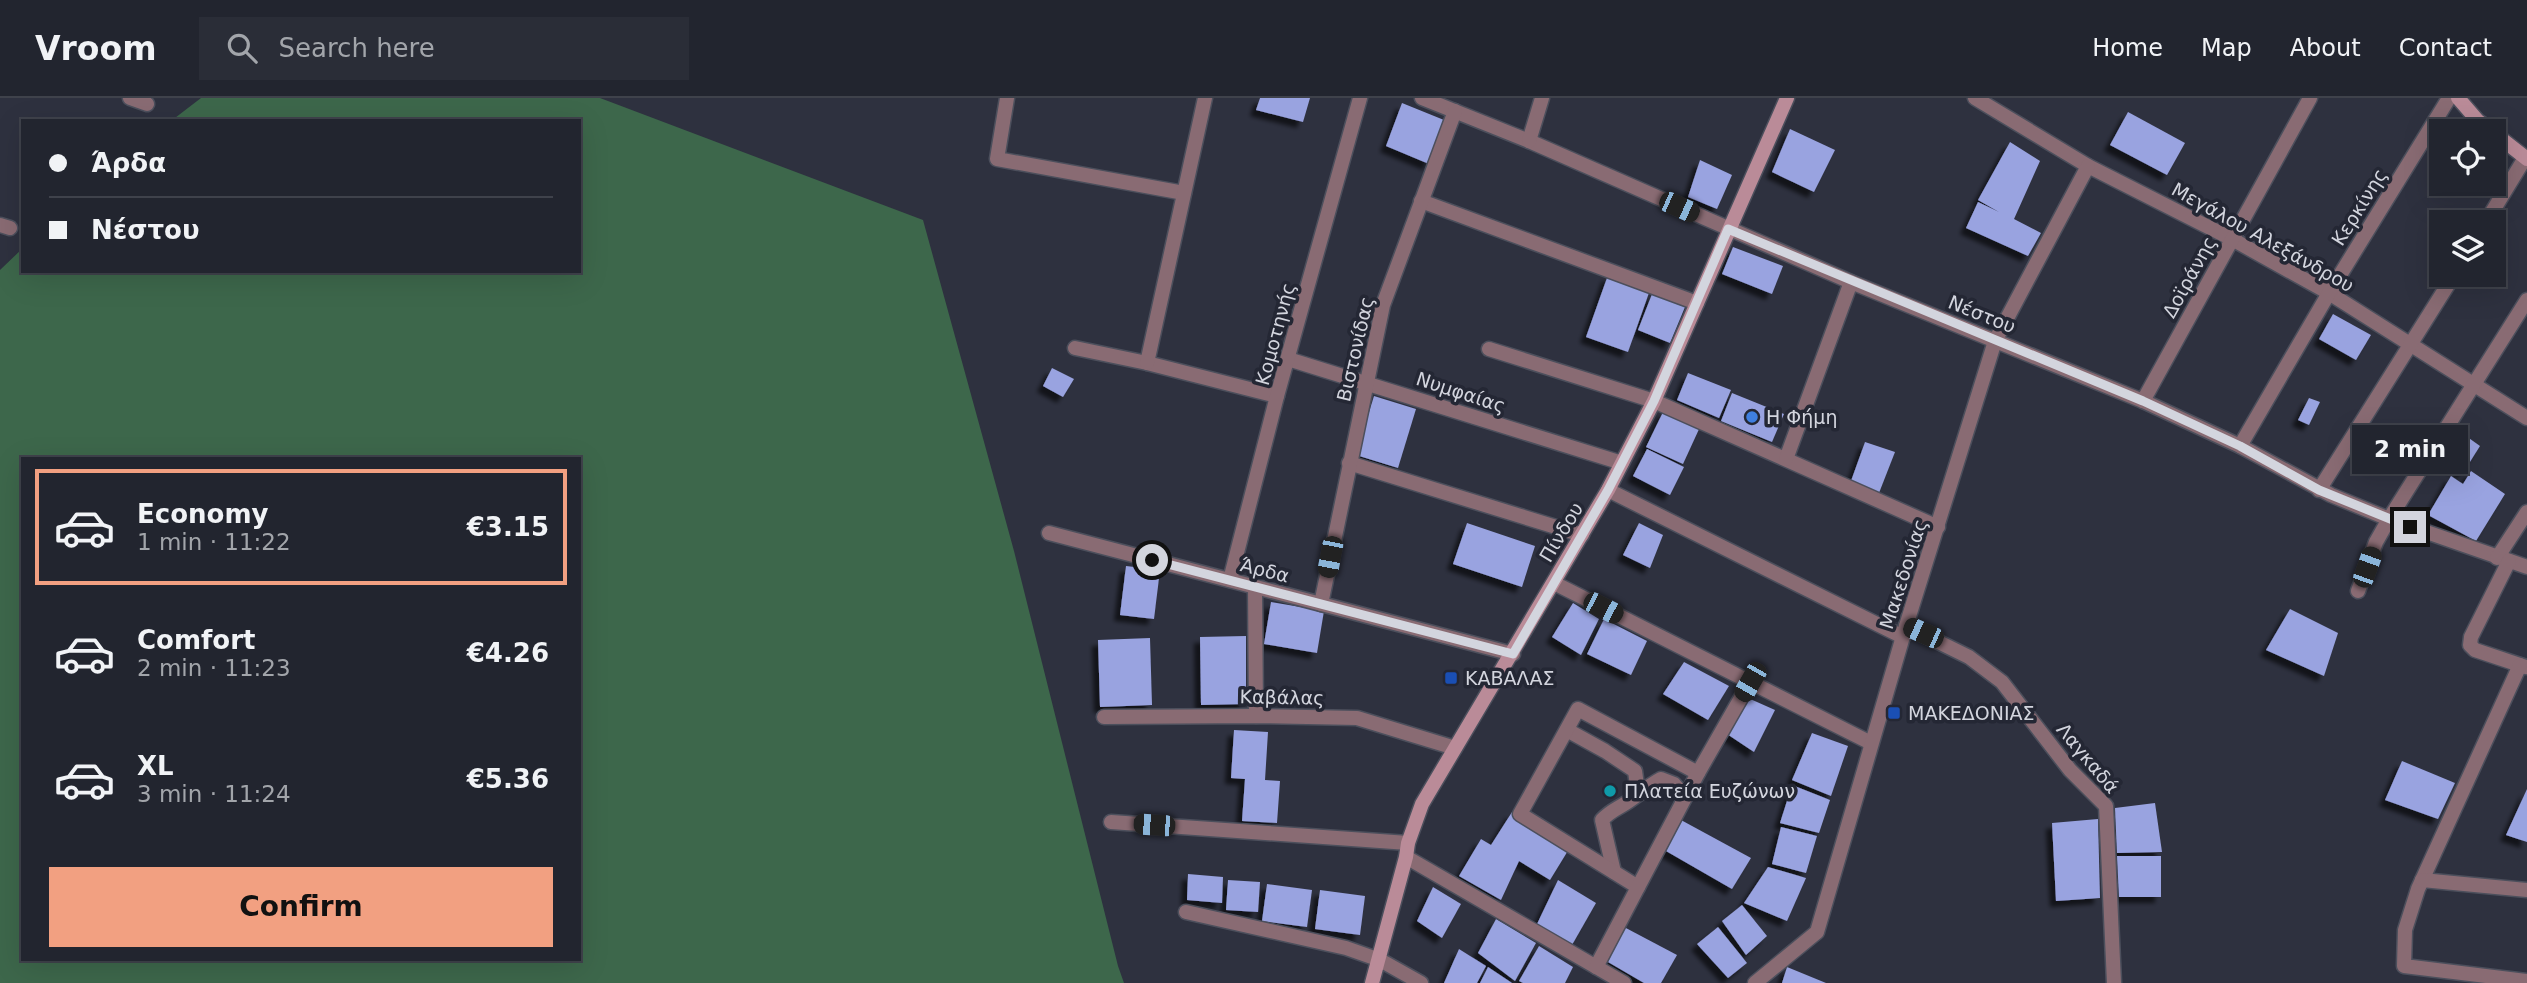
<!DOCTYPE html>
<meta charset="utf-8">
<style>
body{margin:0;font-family:"DejaVu Sans",sans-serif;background:#2a2d37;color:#f1f3f6;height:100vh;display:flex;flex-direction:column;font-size:26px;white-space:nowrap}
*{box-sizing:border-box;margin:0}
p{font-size:23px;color:#a2a5aa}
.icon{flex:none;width:38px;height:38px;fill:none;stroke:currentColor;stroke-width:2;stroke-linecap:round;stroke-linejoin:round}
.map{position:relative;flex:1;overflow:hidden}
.side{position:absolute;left:21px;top:359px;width:560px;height:504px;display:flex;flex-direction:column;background:#22252f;border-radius:0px;box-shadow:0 7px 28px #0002,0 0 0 2px #3f424b}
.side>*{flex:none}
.hud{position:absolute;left:21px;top:21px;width:560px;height:154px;border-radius:0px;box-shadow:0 7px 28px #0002,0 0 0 2px #3f424b;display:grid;align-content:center;height:154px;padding:0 28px;background:#22252f}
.buttons{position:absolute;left:2429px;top:21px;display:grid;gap:14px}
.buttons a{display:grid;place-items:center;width:77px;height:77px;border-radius:0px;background:#22252f;box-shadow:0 7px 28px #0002,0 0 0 2px #3f424b;font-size:35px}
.end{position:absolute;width:32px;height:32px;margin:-16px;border:9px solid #d3d5de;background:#111;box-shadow:0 0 0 4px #111}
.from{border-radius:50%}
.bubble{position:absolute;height:49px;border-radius:0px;background:#22252f;box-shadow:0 7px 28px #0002,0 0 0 2px #3f424b;font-size:23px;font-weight:800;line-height:49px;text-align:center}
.car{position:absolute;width:21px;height:42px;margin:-21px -10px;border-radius:9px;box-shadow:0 0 5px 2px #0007;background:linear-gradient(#222 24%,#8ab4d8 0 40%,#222 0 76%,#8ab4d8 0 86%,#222 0)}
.hud b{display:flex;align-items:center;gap:24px;height:66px;font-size:26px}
.hud b+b{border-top:2px solid #3f424b}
.hud i{width:18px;height:18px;background:#f1f3f6}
ul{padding:12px 0 0;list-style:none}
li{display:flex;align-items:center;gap:21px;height:116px;margin:0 14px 10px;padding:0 14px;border:4px solid transparent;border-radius:0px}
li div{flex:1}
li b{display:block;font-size:26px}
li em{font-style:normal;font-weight:800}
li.on{border-color:#f2a081}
li>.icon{width:63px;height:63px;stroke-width:1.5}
.button{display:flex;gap:14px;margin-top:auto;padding:14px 28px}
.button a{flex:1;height:80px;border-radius:0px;background:#f2a081;color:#111;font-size:28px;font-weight:800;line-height:80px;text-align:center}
header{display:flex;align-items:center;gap:42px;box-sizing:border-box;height:98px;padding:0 35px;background:#22252f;border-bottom:2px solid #3f424b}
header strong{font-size:33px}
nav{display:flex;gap:38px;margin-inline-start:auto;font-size:24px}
.search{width:490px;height:63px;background:#2a2d37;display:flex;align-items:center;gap:18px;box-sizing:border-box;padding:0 24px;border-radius:0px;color:#a2a5aa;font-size:26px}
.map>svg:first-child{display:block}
.green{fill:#3d674b;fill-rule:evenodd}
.building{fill:#99a3e0;filter:url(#shadow)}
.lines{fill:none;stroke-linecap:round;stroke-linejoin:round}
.street-casing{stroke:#4c4f5c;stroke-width:17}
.secondary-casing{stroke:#4c4f5c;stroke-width:17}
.street{stroke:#896b73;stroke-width:14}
.secondary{stroke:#ba8b98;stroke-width:14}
.route{stroke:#d3d5de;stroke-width:9}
.shop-dot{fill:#3f7fe0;stroke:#242734;stroke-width:2.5}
.transit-dot{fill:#1a4fb4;stroke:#242734;stroke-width:2.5}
.culture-dot{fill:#0f9aa8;stroke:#242734;stroke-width:2.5}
.labels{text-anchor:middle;stroke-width:7;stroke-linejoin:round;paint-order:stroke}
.street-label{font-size:19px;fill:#d3d5de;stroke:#242734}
.poi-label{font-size:19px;fill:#d3d5de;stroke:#242734;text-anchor:start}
</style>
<header>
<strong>Vroom</strong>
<div class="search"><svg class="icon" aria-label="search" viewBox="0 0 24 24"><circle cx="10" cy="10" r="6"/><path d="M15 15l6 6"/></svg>Search here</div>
<nav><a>Home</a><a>Map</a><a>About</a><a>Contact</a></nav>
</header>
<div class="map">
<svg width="2527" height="885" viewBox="0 0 2527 885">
<defs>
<filter id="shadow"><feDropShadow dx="-6" dy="6" stdDeviation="2" flood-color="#0009"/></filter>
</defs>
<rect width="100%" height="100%" fill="#2e313f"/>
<path class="green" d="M201,0H600L923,122L1014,453L1118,868L1124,885H0V172L23,150V173H579V23H171ZM23,360H579V861H23Z"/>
<g class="building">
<path d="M1260,0H1310L1303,24L1256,12Z"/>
<path d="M1402,5L1444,22L1429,66L1386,48Z"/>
<path d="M2128,14L2185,45L2167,77L2110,47Z"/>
<path d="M1790,31L1835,52L1814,94L1772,74Z"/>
<path d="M2010,44L2040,63L2014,121L2041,135L2028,158L1966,130L1978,104L1999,114L1978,102Z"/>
<path d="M1700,62L1732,77L1717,111L1688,99Z"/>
<path d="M1733,149L1783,168L1772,196L1722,176Z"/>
<path d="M1608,177L1650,192L1628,254L1586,239Z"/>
<path d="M1652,196L1685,209L1670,245L1638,232Z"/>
<path d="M2333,216L2371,237L2356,262L2319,241Z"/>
<path d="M1052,270L1074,281L1063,299L1043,288Z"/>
<path d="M1688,275L1731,292L1719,320L1677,302Z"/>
<path d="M1732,295L1784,316L1772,344L1721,323Z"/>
<path d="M1374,298L1416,311L1398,370L1356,357Z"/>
<path d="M2309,300L2320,304L2309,327L2298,322Z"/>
<path d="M1664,312L1700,329L1683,366L1646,349Z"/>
<path d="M2452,328L2480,348L2463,375L2434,357Z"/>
<path d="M1865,344L1895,354L1879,395L1851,383Z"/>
<path d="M1647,351L1684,369L1670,397L1633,378Z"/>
<path d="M2471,373L2505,396L2476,443L2428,417L2451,378L2463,386Z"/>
<path d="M1467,425L1535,448L1522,489L1453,466Z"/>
<path d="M1639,425L1663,437L1650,470L1623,457Z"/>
<path d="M1126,468L1160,472L1154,521L1120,517Z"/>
<path d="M1271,504L1324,513L1317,555L1264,546Z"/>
<path d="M1573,505L1599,521L1581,557L1552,539Z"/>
<path d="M2290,511L2338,535L2324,578L2266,552Z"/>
<path d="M1604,521L1647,543L1631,577L1587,556Z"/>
<path d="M1246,538V606L1201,607L1200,539Z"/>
<path d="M1150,540L1152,607L1100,609L1098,542Z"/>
<path d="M1684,564L1729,588L1708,622L1663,596Z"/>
<path d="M1748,600L1775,612L1754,654L1727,636Z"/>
<path d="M1234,632L1268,634L1265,682L1280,683L1277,725L1242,723L1245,681L1231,680Z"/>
<path d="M1812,635L1848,648L1831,698L1792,682Z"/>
<path d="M2402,663L2455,685L2438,721L2385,702Z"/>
<path d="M1792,687L1830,702L1819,735L1780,725Z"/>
<path d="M2527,691V744L2506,737Z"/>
<path d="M2155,705L2162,754L2117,755L2115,710Z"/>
<path d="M1512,714L1569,751L1550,782L1519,763L1501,802L1459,778L1481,741L1491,747Z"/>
<path d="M2098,721L2100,800L2056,803L2052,725Z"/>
<path d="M1681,722L1751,760L1732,791L1666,753Z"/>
<path d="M1781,729L1817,738L1806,775L1772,766Z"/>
<path d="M2117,758H2161V799H2119Z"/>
<path d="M1768,769L1806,780L1787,823L1744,805Z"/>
<path d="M1188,776L1223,779L1222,805L1187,802Z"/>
<path d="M1228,782L1260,784L1258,814L1226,812Z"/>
<path d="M1558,782L1596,805L1572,847L1537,826Z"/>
<path d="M1267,786L1312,792L1307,829L1262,823Z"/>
<path d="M1433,789L1461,806L1442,840L1417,823Z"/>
<path d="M1320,792L1365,798L1360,837L1315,831Z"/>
<path d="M1742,807L1767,838L1746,857L1722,823Z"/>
<path d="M1496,821L1536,845L1515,883L1478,855Z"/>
<path d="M1624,829L1677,857L1661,885H1644L1608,864Z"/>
<path d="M1718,829L1747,865L1728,880L1697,846Z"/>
<path d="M1539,848L1573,869L1565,885H1523L1519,883Z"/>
<path d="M1459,851L1486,868L1477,885H1444Z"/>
<path d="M1488,869L1512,885H1480Z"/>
<path d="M1787,869L1826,885H1782Z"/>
</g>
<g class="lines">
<defs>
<g id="street">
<path d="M130,0L147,6"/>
<path d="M1007,0L997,61L1184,95"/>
<path d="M1422,0L1529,43L1851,184L2143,303L2240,348L2331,397L2389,421L2527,469"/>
<path d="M1975,0L2088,68L2232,141L2329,195L2527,320"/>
<path d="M1529,43L1542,0"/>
<path d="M1421,103L1697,205"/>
<path d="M2486,124L2525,60"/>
<path d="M0,127L10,130"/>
<path d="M1075,250L1147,265L1277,298"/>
<path d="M1489,251L1654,303L1938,429"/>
<path d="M1288,261L1622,365"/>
<path d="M1147,265L1205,0"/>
<path d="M2143,303L2310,0"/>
<path d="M2240,348L2329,195L2449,0"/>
<path d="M1786,361L1851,184"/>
<path d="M1349,365L1582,437"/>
<path d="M1608,392L1903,539"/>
<path d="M2319,392L2454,177"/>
<path d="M1049,435L1513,556"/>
<path d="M2497,460L2527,414"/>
<path d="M2509,463L2471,539L2470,547L2475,552L2526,569"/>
<path d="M1230,482L1277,298L1360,0"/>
<path d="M1554,485L1871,645"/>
<path d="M1255,489L1256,618"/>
<path d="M2358,493L2376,444L2389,421L2527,202"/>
<path d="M1321,506L1383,207L1455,13"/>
<path d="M1906,528L1969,559L2002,584L2070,672L2106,708L2114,885"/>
<path d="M2520,567L2418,791L2405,832L2404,868L2527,883"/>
<path d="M1104,619L1256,618L1357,620L1455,650"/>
<path d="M1567,632L1605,653L1635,673L1638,695"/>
<path d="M1111,724L1408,745"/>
<path d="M1406,759L1624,885"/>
<path d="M1614,774L1602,722C1610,713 1617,711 1626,705C1638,697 1648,688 1661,681L1674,686L1685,699"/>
<path d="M2422,782L2527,792"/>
<path d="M1638,789L1520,716L1578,611L1698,675"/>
<path d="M1186,814L1346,850L1380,862L1421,885"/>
<path d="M1596,869L1698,675L1750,584"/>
<path d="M1755,885L1817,834L1906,528L1995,243L2088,68"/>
</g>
<g id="secondary">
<path d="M2458,0L2478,23L2492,33"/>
<path d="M2494,35L2527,61"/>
<path d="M1372,885L1406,759L1408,745L1422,706L1608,392L1654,303L1787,0"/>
</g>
</defs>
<use href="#street" class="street-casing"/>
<use href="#secondary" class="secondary-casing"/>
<use href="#street" class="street"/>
<use href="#secondary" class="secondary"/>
</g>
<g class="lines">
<path class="route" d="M1152,462L1513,556L1608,392L1654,303L1728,131L2143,303L2240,348L2319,392L2410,429"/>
</g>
<circle class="shop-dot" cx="1752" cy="319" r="7"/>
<g class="transit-dot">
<rect x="1444" y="573" width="14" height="14" rx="3.5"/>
<rect x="1887" y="608" width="14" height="14" rx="3.5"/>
</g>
<circle class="culture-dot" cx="1610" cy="693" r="7"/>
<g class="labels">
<g class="street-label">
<text transform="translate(2359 109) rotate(-58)" y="7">Κερκίνης</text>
<text transform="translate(2263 139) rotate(29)" y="7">Μεγάλου Αλεξάνδρου</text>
<text transform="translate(2189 179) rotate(-61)" y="7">Δοϊράνης</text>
<text transform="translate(1982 216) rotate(22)" y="7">Νέστου</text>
<text transform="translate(1275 236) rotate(-75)" y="7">Κομοτηνής</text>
<text transform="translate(1355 251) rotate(-77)" y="7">Βιστονίδας</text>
<text transform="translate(1461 294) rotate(18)" y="7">Νυμφαίας</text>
<text transform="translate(1561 434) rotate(-59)" y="7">Πίνδου</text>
<text transform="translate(1265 472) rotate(14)" y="7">Άρδα</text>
<text transform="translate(1903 476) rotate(-72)" y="7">Μακεδονίας</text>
<text transform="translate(1282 599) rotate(1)" y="7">Καβάλας</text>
<text transform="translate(2088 660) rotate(50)" y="7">Λαγκαδά</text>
</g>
<g class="poi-label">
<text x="1766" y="326">Η Φήμη</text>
<text x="1465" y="587">ΚΑΒΑΛΑΣ</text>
<text x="1908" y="622">ΜΑΚΕΔΟΝΙΑΣ</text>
<text x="1624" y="700">Πλατεία Ευζώνων</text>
</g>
</g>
</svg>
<div class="buttons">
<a><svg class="icon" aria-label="locate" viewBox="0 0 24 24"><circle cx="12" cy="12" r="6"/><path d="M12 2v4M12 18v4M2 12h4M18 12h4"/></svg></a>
<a><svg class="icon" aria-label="layers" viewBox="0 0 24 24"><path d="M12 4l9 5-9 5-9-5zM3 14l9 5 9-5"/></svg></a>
</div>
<i class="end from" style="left:1152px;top:462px"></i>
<i class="end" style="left:2410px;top:429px"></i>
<div class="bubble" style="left:2352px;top:327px;width:116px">2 min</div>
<i class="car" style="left:1679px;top:109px;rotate:114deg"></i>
<i class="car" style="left:1330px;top:459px;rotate:191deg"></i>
<i class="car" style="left:2367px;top:469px;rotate:20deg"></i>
<i class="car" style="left:1603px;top:510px;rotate:117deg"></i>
<i class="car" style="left:1923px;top:535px;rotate:294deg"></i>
<i class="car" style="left:1750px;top:584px;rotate:210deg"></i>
<i class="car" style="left:1154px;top:727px;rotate:274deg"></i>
<div class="hud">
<b><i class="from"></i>Άρδα</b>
<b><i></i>Νέστου</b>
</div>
<section class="side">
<ul>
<li class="on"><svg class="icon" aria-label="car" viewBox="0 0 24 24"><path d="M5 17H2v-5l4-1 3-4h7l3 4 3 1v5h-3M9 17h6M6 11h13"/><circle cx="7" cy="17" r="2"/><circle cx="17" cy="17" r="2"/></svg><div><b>Economy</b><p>1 min · 11:22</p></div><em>€3.15</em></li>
<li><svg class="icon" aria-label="car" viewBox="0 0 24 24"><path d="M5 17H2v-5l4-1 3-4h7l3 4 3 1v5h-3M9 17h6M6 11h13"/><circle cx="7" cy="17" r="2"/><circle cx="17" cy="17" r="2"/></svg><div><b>Comfort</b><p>2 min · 11:23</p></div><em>€4.26</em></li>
<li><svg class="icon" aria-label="car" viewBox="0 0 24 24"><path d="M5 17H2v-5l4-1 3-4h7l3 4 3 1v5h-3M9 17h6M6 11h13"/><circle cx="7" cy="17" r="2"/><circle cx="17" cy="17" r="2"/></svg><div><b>XL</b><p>3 min · 11:24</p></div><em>€5.36</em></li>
</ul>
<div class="button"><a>Confirm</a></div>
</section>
</div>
